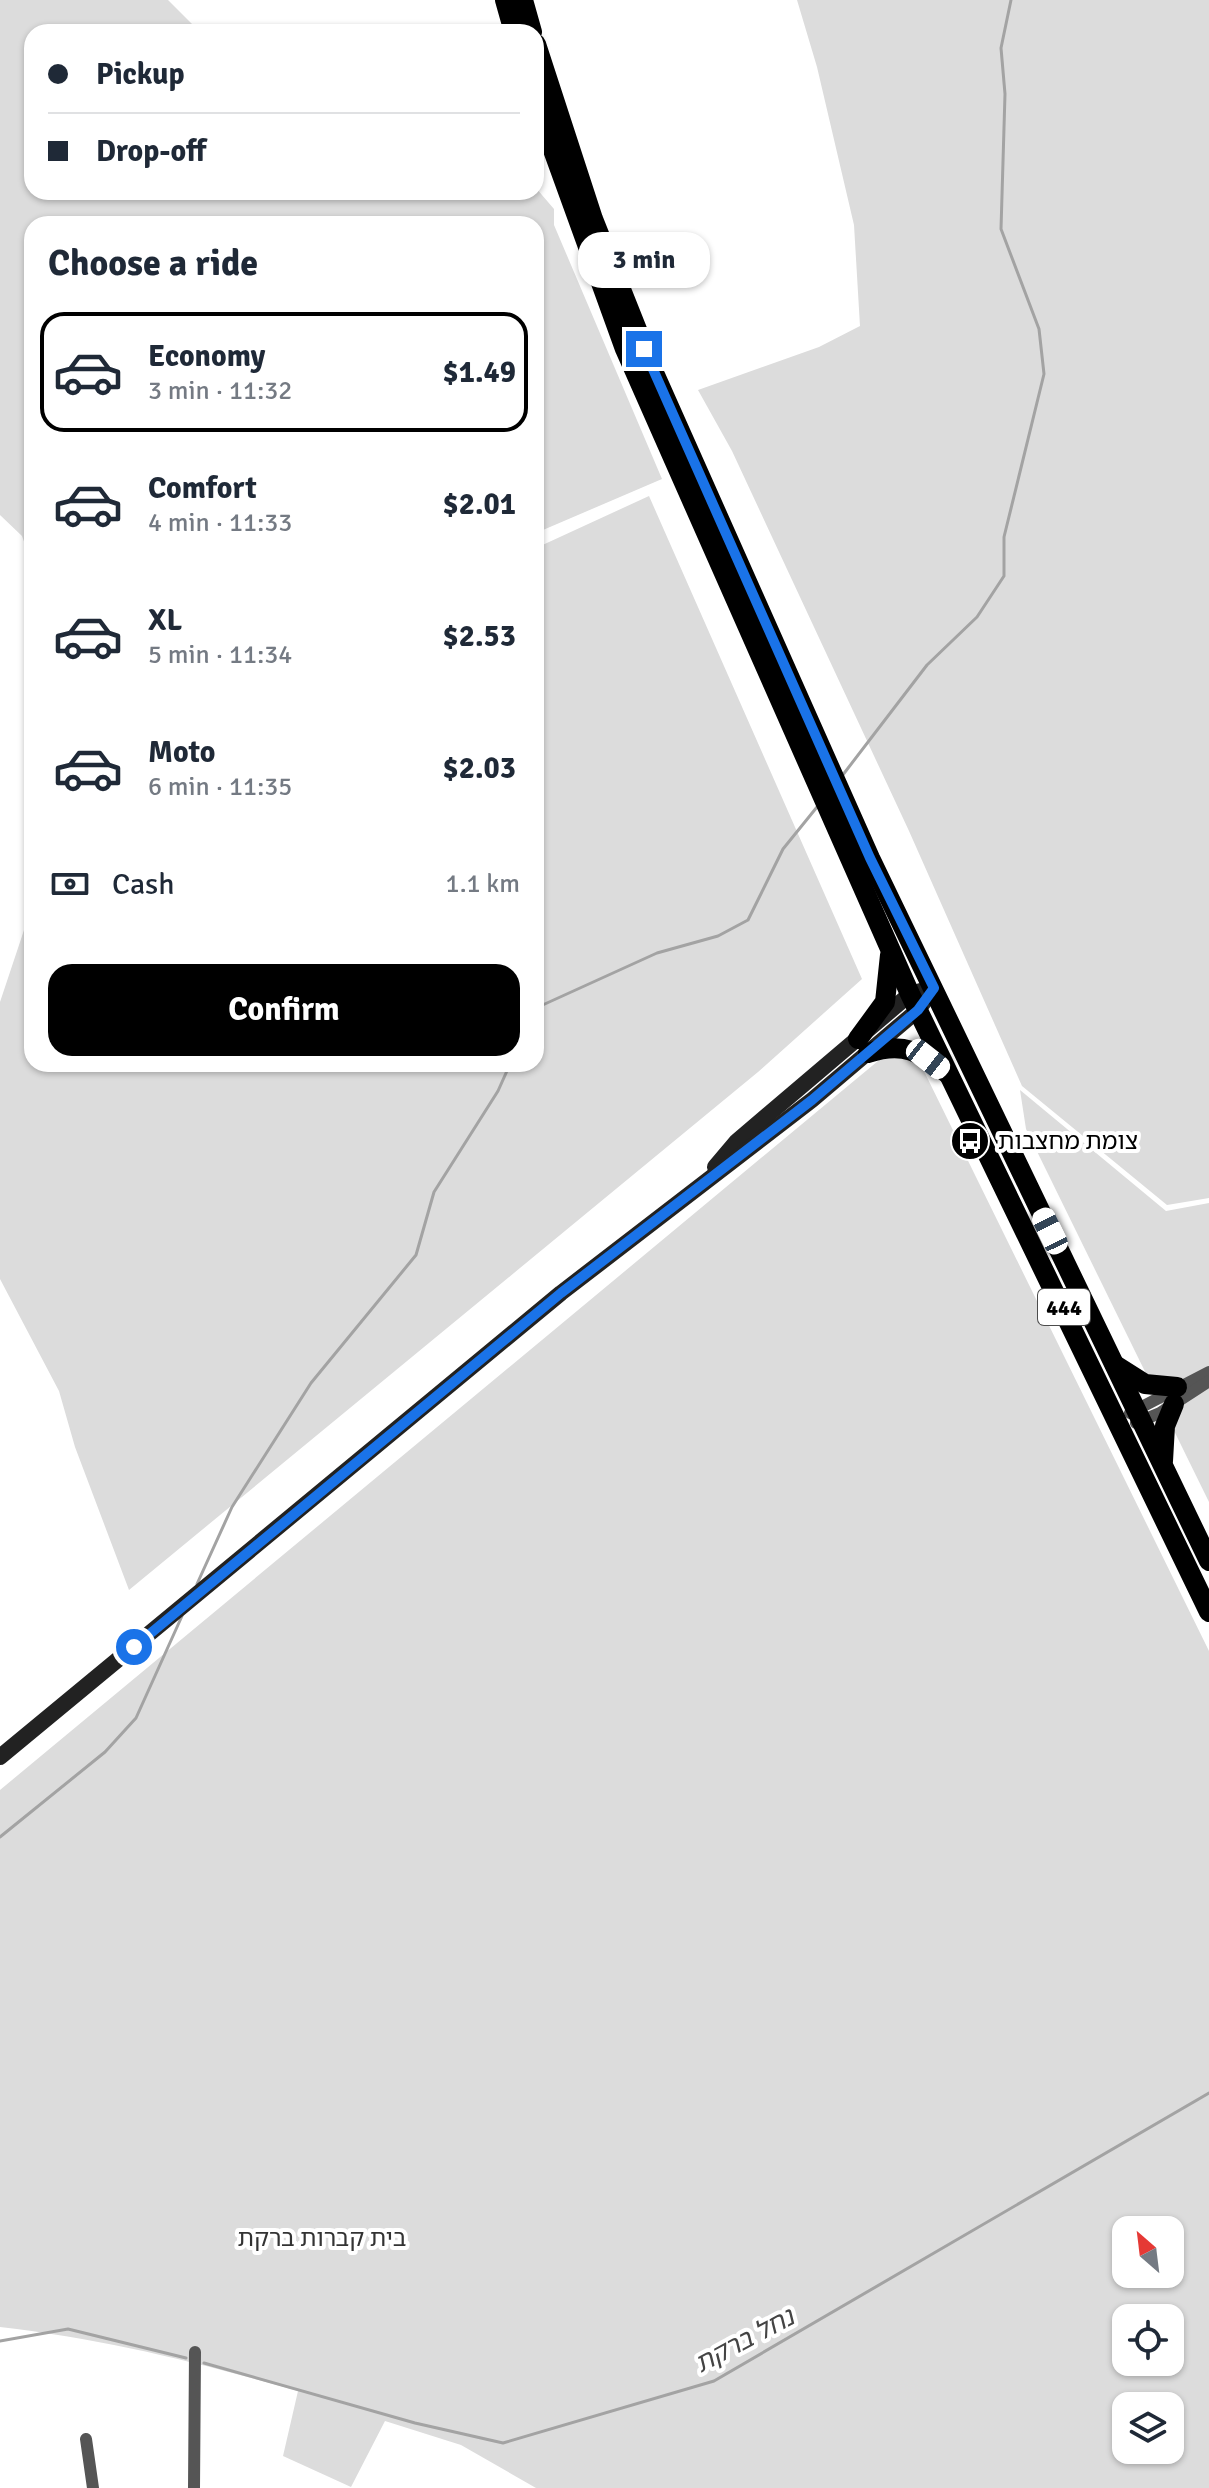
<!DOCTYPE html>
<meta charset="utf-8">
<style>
body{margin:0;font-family:Signika,"Noto Sans Hebrew",sans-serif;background:#f2f2f3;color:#1f2937;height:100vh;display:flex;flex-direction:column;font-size:30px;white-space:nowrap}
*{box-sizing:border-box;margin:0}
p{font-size:26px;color:#747a83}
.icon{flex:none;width:44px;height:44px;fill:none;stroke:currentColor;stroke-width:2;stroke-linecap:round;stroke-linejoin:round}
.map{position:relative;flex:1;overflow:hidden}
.side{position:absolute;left:24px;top:216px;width:520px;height:856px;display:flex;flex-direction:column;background:#fff;border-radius:24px;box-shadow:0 2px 6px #0004}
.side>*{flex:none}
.hud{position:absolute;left:24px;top:24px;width:520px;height:176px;border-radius:24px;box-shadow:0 2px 6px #0004;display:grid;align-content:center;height:176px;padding:0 24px;background:#fff}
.needle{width:52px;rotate:332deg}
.fabs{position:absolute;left:1112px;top:2216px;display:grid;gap:16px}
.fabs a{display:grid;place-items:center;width:72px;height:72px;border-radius:16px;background:#fff;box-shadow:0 2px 6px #0004;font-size:40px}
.end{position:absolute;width:36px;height:36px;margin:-18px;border:10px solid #1a73e8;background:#fff;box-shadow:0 0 0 4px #fff}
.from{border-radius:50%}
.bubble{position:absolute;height:56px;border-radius:24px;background:#fff;box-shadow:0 2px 6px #0004;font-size:26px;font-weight:700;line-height:56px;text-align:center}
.car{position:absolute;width:24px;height:48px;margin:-24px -12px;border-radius:10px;box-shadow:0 0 6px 2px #0007;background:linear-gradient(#fff 24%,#345 0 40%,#fff 0 76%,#345 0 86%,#fff 0)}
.hud b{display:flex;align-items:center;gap:28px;height:76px;font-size:30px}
.hud b+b{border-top:2px solid #e0e1e3}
.hud i{width:20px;height:20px;background:#1f2937}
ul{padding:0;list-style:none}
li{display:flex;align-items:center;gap:24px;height:120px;margin:0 16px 12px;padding:0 8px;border:4px solid transparent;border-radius:24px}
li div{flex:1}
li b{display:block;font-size:30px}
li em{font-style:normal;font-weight:700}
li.on{border-color:#000}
li>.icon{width:72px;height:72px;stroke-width:1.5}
h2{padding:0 24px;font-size:36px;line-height:96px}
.pay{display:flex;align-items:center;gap:20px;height:88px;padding:0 24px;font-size:30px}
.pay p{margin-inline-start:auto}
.action{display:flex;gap:16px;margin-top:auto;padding:16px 24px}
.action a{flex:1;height:92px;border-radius:24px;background:#000;color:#fff;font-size:32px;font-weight:700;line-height:92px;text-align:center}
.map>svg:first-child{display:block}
.green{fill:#dcdcdc;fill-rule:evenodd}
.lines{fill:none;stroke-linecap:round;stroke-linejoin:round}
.stream{stroke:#a3a3a3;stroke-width:3}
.minor{stroke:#555;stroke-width:12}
.secondary{stroke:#222;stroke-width:16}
.primary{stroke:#000;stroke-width:20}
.route{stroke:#1a73e8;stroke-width:10}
.labels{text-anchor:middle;stroke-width:8;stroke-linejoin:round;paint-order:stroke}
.shield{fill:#fff;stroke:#4c4c4c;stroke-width:2}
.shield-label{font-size:22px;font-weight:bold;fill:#000}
.poi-label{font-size:24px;fill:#000;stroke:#fff;text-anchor:start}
.park-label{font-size:24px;fill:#333;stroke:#fff}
.water-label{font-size:26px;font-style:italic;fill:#444;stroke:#fff}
</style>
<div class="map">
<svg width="1209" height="2488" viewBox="0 0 1209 2488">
<rect width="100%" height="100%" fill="#fff"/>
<g class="green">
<path d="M0,0H168L192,24L208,32H32V192H536V188L554,209V225L662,479L536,533V224H32V564L22,536L0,515Z"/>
<path d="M797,0H1209V1198L1167,1205L1022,1086L909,831L732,451L698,390L819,347L860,326L854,225L817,67Z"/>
<path d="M649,496L862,979L758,1072L129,1590L75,1447L59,1391L0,1279V1002L32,906V1064H536V548Z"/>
<path d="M890,1051L918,1059L1209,1651V2488H536L461,2445L385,2421L351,2487L283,2456L298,2391C196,2362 105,2339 0,2327V1790ZM1126,2230H1170V2274H1126ZM1126,2318H1170V2362H1126ZM1126,2406H1170V2450H1126Z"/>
<path d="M1020,1090L1166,1211L1209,1203V1502L1026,1129Z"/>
</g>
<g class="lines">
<g class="stream">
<path d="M842,776L927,665L977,617L1004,576V537L1044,374L1039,329L1001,229L1005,94L1001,48L1011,0"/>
<path d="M536,1008L657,953L718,936L748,920L783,849L817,807"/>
<path d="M197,1584L232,1507L311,1383L416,1255L434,1192L498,1091L510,1064"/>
<path d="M0,1837L105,1752L136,1718L182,1616"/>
<path d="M0,2341L68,2329L186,2358"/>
<path d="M204,2363L415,2423L503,2443L714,2381L1209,2093"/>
</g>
<g class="minor">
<path d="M1130,1413L1209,1372"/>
<path d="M1136,1423L1160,1413L1209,1381"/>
<path d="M86,2439L93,2488"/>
<path d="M194,2488L195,2352"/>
</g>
<g class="secondary">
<path d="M715,1167L737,1141L910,994L921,991"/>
<path d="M0,1757L561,1293L812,1100L918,1010L934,988"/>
</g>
<g class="primary">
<path d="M505,0L514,32"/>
<path d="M523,0L532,32"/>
<path d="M536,44L593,219L655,375L870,858L1209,1561"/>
<path d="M536,103L625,349L910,994L1209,1612"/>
<path d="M858,1039L885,1002L890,955"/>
<path d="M868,1053C904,1041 920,1052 948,1074"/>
<path d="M1115,1365L1145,1384L1177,1387"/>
<path d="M1163,1461L1165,1426L1174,1404"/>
</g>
</g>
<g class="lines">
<path class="route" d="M134,1647L561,1293L812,1100L918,1010L934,988L870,858L644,349"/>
</g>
<defs>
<symbol id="bus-disc" viewBox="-11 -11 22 22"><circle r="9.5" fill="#000" stroke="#fff"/><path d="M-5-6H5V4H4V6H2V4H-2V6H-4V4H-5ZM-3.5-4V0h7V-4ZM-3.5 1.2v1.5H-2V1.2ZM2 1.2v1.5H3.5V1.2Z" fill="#fff"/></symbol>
</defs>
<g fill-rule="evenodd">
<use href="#bus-disc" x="948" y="1119" width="44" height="44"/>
</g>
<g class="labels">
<rect class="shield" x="1038" y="1289" width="52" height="36" rx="6"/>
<g class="shield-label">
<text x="1064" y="1315">444</text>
</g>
<g class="poi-label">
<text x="998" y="1149">צומת מחצבות</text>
</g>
<g class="park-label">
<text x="322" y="2246">בית קברות ברקת</text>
</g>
<g class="water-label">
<text transform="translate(744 2340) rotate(-28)" y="9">נחל ברקת</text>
</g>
</g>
</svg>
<div class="fabs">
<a><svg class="needle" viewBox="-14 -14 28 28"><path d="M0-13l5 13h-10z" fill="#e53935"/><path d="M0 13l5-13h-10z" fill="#747a83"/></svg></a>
<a><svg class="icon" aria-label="locate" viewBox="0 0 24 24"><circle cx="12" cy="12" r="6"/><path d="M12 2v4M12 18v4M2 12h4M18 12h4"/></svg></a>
<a><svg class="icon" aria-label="layers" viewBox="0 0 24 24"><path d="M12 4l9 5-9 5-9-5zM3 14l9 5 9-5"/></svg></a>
</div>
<i class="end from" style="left:134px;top:1647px"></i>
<i class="end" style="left:644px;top:349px"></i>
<div class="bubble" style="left:578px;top:232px;width:132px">3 min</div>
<i class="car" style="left:928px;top:1059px;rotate:128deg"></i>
<i class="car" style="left:1050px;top:1231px;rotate:334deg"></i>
<div class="hud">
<b><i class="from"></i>Pickup</b>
<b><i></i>Drop-off</b>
</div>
<section class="side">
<h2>Choose a ride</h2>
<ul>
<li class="on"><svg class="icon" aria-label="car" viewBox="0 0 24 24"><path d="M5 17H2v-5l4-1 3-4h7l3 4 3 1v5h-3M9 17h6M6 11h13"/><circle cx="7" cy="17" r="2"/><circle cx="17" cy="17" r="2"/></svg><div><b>Economy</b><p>3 min · 11:32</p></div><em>$1.49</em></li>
<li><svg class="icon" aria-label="car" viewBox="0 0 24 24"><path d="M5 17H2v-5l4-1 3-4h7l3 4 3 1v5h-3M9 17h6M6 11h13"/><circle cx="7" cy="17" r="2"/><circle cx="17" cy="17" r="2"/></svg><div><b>Comfort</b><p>4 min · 11:33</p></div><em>$2.01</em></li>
<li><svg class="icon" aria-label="car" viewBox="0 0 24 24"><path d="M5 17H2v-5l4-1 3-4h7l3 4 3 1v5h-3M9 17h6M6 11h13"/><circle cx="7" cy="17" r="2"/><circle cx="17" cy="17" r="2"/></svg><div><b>XL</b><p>5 min · 11:34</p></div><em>$2.53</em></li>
<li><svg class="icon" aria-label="car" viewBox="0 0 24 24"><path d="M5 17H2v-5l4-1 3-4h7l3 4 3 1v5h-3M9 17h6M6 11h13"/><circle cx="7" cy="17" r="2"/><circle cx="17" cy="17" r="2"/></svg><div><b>Moto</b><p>6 min · 11:35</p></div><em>$2.03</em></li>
</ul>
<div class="pay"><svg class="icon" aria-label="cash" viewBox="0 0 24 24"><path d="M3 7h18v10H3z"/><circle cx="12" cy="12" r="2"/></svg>Cash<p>1.1 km</p></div>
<div class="action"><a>Confirm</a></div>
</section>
</div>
